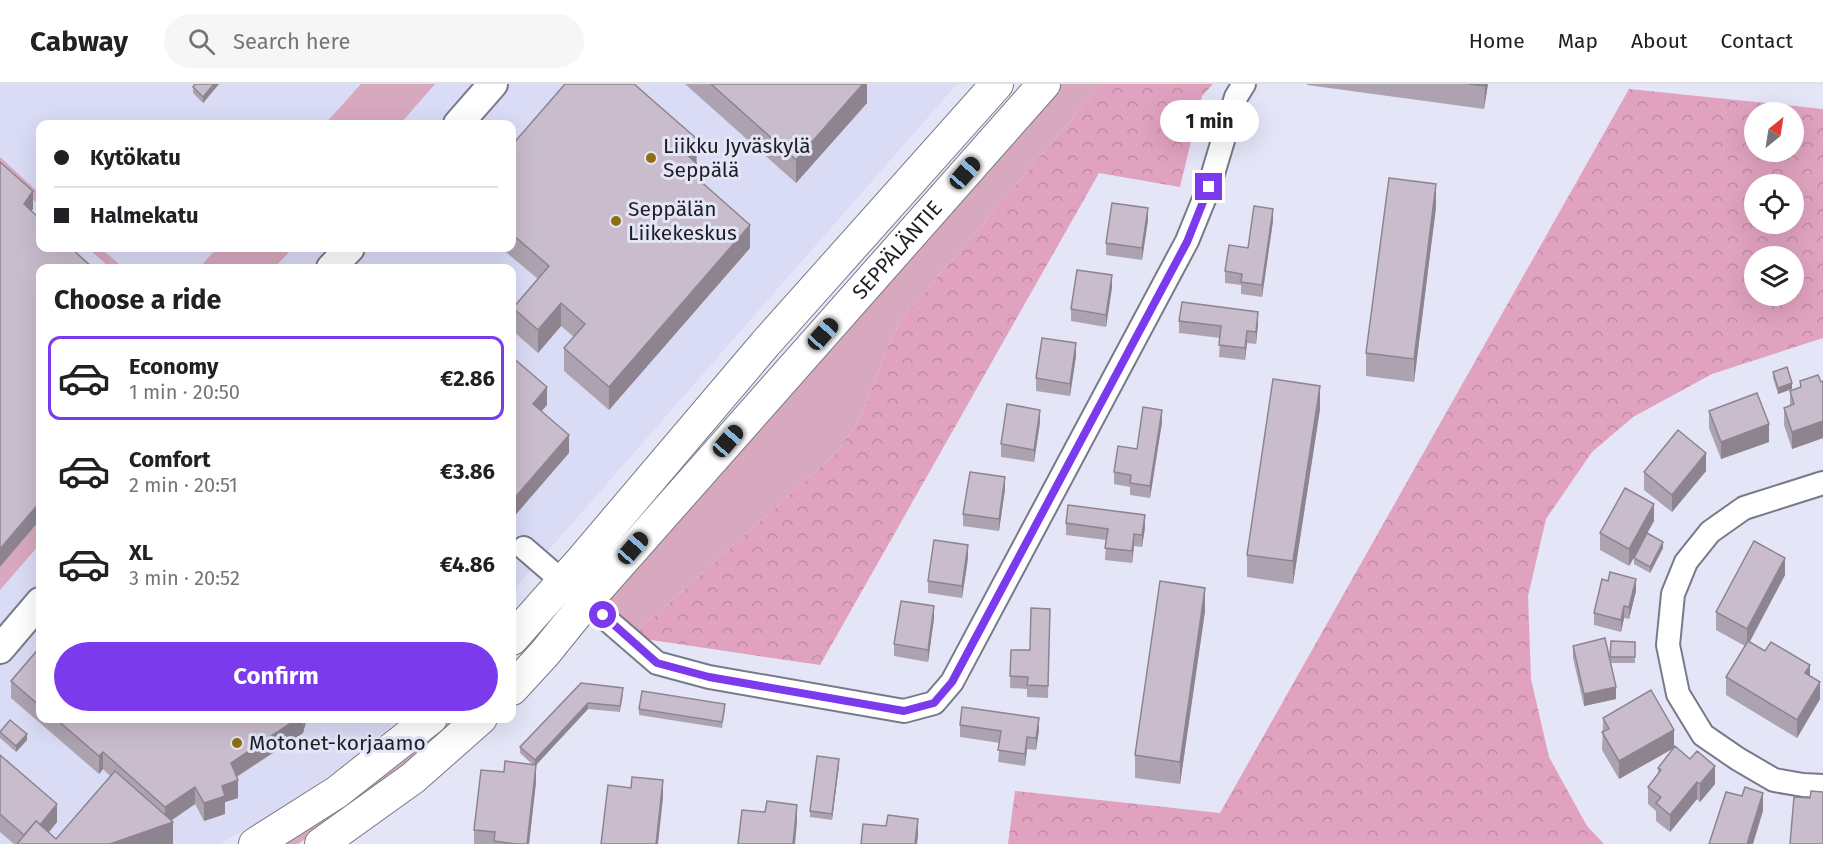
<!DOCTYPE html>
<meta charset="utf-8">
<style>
body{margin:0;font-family:"Fira Sans",sans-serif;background:#f6f6f6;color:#202124;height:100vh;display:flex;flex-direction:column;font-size:22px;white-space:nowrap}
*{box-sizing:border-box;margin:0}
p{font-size:20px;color:#757577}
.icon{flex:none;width:33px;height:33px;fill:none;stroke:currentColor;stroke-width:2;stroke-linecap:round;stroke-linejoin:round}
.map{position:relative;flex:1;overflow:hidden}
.drawer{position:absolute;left:36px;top:180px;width:480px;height:459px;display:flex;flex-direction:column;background:#fff;border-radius:12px;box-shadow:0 6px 24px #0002}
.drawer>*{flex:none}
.top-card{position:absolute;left:36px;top:36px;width:480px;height:132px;border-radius:12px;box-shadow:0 6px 24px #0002;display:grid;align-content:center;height:132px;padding:0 18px;background:#fff}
.needle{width:39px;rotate:30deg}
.fabs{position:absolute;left:1744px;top:18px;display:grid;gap:12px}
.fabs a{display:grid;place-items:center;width:60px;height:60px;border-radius:50%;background:#fff;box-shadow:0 6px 24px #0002;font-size:30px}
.end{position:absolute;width:27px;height:27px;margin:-14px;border:8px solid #7c3aed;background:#fff;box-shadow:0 0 0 3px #fff}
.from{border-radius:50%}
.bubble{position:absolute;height:42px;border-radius:21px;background:#fff;box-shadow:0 6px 24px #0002;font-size:20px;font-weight:700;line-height:42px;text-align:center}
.car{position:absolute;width:18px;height:36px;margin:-18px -9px;border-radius:8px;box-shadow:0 0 4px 2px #0007;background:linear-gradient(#222 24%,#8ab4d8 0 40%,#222 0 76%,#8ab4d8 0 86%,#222 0)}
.top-card b{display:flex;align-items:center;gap:21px;height:57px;font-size:22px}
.top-card b+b{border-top:2px solid #e0e0e0}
.top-card i{width:15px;height:15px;background:#202124}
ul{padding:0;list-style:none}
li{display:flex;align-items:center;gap:18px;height:84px;margin:0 12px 9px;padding:0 6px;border:3px solid transparent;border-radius:12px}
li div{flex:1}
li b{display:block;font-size:22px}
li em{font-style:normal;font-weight:700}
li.on{border-color:#7c3aed}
li>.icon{width:54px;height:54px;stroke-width:1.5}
h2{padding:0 18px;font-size:27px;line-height:72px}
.button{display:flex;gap:12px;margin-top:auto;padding:12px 18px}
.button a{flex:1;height:69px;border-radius:36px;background:#7c3aed;color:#fff;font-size:24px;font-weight:700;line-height:69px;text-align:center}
header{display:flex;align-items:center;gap:36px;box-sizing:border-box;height:84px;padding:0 30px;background:#fff;border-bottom:2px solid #e0e0e0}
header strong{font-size:28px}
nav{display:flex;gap:33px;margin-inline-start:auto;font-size:21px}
.search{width:420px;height:54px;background:#f6f6f6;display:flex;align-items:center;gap:15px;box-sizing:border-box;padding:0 21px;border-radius:33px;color:#757577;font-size:22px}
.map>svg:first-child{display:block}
.built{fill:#dadbf5;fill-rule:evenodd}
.green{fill:#d8a8be}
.forest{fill:url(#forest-crowns);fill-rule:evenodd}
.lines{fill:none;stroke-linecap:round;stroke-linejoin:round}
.minor-casing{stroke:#787989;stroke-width:26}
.tertiary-casing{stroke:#787989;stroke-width:32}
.secondary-casing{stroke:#787989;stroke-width:34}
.minor{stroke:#fff;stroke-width:22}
.tertiary{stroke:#fff;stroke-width:28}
.secondary{stroke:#fff;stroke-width:32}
.wall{fill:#ada3b0}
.shaded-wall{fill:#8d8490}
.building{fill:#c9bdcd;stroke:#8d8490;stroke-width:1.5}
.route{stroke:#7c3aed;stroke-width:8}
.poi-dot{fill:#8e6f12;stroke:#e4e5f7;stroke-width:2}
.labels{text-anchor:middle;stroke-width:6;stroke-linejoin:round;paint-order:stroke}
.poi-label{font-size:21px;fill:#1e1e24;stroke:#e4e5f7;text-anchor:start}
.street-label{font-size:21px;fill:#1e1e24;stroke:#e4e5f7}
</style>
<header>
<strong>Cabway</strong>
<div class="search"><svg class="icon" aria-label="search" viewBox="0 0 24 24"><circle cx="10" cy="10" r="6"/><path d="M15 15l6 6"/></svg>Search here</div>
<nav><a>Home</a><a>Map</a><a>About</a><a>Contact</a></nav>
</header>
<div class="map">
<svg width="1823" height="760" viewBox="0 0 1823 760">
<defs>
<pattern id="forest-crowns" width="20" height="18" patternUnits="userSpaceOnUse" patternTransform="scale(1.5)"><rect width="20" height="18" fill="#e0a2bf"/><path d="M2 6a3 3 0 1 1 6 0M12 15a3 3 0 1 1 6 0" fill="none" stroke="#c08ba4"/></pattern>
</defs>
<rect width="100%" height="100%" fill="#e4e5f7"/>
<path class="built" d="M0,0H957L512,508V184H40V634L398,635L361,669L281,725L220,760H0ZM40,40H512V164H40Z"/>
<g class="green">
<path d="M361,0H435L400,40H325Z"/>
<path d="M1059,0H1102L901,236L887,265L860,335L836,369L631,553L603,526L613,508L638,484L694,417Z"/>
<path d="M0,73L40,110V122L0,84Z"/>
<path d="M88,164H100L124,184H110Z"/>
<path d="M217,164H293L274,184H199Z"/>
<path d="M40,436V460L0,506V483Z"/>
<path d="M450,635H465L342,730L298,760H275L402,675Z"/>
</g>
<g class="forest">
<path d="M1102,0H1213L1202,12L1180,103L1099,89L820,581L631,553L836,369L860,335L887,265L901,236Z"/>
<path d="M1629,5L1823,25V254L1712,290L1633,333L1592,368L1546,435L1528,512L1531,595L1549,673L1587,742L1604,760H1008L1015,707L1220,729ZM1755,28H1794V68H1755ZM1755,100H1794V140H1755ZM1755,172H1794V212H1755Z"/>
</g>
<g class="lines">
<defs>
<g id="minor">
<path d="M1823,399L1744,424L1710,448L1686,478L1673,510L1668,561L1678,610L1703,651L1738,675L1774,696L1803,701L1823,702"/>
<path d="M524,464L657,579L709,593L904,627L934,619L952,598L1187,157L1209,103L1236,13L1244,0"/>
</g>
<g id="tertiary">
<path d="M458,40L493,0"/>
<path d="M331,184L350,164"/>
<path d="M0,565L40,518"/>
</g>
<g id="secondary">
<path d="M512,555L581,477L765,260L997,0"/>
<path id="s1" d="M512,605L545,569L587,517L1044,0"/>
<path d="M255,760L337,708L431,634"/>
<path d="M321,760L413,694L481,634"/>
</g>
</defs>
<use href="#minor" class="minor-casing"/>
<use href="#tertiary" class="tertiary-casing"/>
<use href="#secondary" class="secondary-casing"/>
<use href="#minor" class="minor"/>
<use href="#tertiary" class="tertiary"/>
<use href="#secondary" class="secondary"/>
</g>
<g class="wall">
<path d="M219,0L203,19L193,9V3Z"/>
<path d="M685,0H867V19L796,99Z"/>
<path d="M1307,0H1488L1484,25L1307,1Z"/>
<path d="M512,61L697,78L696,79V94L750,164L609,326L564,287V264L574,253L561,242L538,269L513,247V224L538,195L501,164H512Z"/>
<path d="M1436,123L1414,298L1366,292V269Z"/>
<path d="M1148,136L1142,176L1106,171V159Z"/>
<path d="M1273,137L1262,213L1241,210V201L1225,199V187Z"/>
<path d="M1112,203L1106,243L1071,237V225Z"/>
<path d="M1179,237L1258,240L1256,260L1247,259L1245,276L1219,273L1220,254L1179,249Z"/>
<path d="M1076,272L1070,312L1036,307V294Z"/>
<path d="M1773,288L1792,305L1778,310L1773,294Z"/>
<path d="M1800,297L1821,298L1823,297V354L1792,365L1784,341V324L1790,322V307L1800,304Z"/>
<path d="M1320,325L1293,500L1247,493V471Z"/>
<path d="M1709,327L1769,358L1721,375L1709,344Z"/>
<path d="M1040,338L1034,378L1001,373V360Z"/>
<path d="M1162,338L1150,414L1130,411V403L1114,400V388Z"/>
<path d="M1706,387L1672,428L1644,406V388Z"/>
<path d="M1005,405L999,447L963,442V430Z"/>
<path d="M1654,437L1647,449L1663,464L1650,489L1634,480V474L1629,482L1600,466V449Z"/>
<path d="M1066,439L1145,443L1142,463L1134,462L1132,479L1105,476L1106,456L1066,451Z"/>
<path d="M968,474L962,514L928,509V497Z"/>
<path d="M1785,491L1749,558L1810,591L1820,615L1797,654L1726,611V593L1745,562L1716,546V528Z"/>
<path d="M1608,497L1636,507L1629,535L1624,534L1621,548L1594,541V529Z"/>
<path d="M1050,525L1048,614L1027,613V605L1010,604L1011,566H1030Z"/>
<path d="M1205,527L1180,700L1135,694V671Z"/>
<path d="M934,534L928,578L894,572V560Z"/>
<path d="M1611,557L1635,558V579H1610Z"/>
<path d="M1573,562L1616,615L1584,622L1573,574Z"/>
<path d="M40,563V634H196L197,636L307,634L303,649L237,693L238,714L225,718V730L204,737L195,720L171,736L173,760H14L0,748V671L57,738L49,748L56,755L110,692L103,685L99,690L11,614V597Z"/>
<path d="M581,599L623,611L620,628L588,625L536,681V698L529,760H474V746L504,688L532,680L520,669V663Z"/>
<path d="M639,625L725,626L722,644L639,631Z"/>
<path d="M1603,634L1674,664L1619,695L1602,666Z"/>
<path d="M960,641L1039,646L1036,666L1027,665L1025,682L998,678L1000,659L960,653Z"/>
<path d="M0,647L27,656L16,668L0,654Z"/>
<path d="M1690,675L1715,700L1700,718L1697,715L1670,748L1656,737V727L1648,720V703L1658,690V684Z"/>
<path d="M839,681L832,736L810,733V727Z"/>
</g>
<g class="shaded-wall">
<path d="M214,0H219L203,19V13Z"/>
<path d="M863,0H867V19L796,99V76Z"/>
<path d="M1485,0H1488L1484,25Z"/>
<path d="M697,55L696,102L689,110L685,69Z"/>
<path d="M1436,100V123L1414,298V275Z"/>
<path d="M33,107V125L24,138V120Z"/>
<path d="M1148,124V136L1142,176V164Z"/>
<path d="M1273,125V137L1262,213V201Z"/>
<path d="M750,141V164L609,326V303Z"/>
<path d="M1112,191V203L1106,243V231Z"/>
<path d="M561,219V242L538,269V246Z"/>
<path d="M1258,228V240L1256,260V248Z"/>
<path d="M1247,247V259L1245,276V264Z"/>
<path d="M1076,259V272L1070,312V300Z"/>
<path d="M1792,299V305L1778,310V304Z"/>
<path d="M1320,302V325L1293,500V477Z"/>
<path d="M547,303V321L533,337V320Z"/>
<path d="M1040,326V338L1034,378V366Z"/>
<path d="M1162,326V338L1150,414V402Z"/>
<path d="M1823,337V354L1792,365V348Z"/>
<path d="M1769,340V358L1721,375V358Z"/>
<path d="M569,351V369L512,435V417Z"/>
<path d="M1706,369V387L1672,428V411Z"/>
<path d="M1005,393V405L999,447V435Z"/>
<path d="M40,418V436L0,483V465Z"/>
<path d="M1654,420V437L1629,482V465Z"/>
<path d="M1145,431V443L1142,463V451Z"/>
<path d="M1134,450V462L1132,479V467Z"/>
<path d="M1663,458V464L1650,489V483Z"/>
<path d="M968,461V474L962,514V502Z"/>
<path d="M1785,474V491L1747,563V545Z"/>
<path d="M1636,495V507L1629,535V523Z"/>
<path d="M1205,504V527L1180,700V678Z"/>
<path d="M934,522V534L928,578V566Z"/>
<path d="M1624,522V534L1621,548V536Z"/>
<path d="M1810,581V599L1805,589Z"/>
<path d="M1820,598V615L1797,654V636Z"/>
<path d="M1616,603V615L1584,622V610Z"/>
<path d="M588,619V625L536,681V698L529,760H527L535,676Z"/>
<path d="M298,634H303V649L231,696V679Z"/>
<path d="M305,634H307L303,649V643Z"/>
<path d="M1039,634V646L1036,666V654Z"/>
<path d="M1674,646V664L1619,695V677Z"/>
<path d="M27,650V656L16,668V662Z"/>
<path d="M1027,653V665L1025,682V670Z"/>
<path d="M103,668V685L99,690V672Z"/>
<path d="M839,675V681L832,736V730Z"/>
<path d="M1715,682V700L1700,718V700Z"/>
<path d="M238,696V714L225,718V730L204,737V719L222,702Z"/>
<path d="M663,696V714L658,760H656Z"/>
<path d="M1697,698V715L1670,748V731Z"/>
<path d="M195,703V720L165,741V723Z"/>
<path d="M1763,709V727L1753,760H1747Z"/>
<path d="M57,720V738L39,760L38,744Z"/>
<path d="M797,721V738L795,760H793Z"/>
<path d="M918,735V752L917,760H915Z"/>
<path d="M173,738V760H110Z"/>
</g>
<g class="building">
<path d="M195,0H214L203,13L193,3Z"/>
<path d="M565,0H634L697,55L685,69L696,79L689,87L750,141L609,303L564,264L585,240L561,219L538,246L513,224L549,182L512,150V61Z"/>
<path d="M711,0H863L796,76Z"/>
<path d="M1469,0H1485L1484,2Z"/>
<path d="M0,78L33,107L24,120L40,135V164H71L93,184H40V418L0,465Z"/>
<path d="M1389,94L1436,100L1414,275L1366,269Z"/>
<path d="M1112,119L1148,124L1142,164L1106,159Z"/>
<path d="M1254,122L1273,125L1262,201L1241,198L1242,190L1225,187L1229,161L1248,164Z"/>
<path d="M1077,186L1112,191L1106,231L1071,225Z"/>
<path d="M1182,218L1258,228L1256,248L1247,247L1245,264L1219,261L1221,242L1179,237Z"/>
<path d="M1042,254L1076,259L1070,300L1036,294Z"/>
<path d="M512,273L547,303L533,320L569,351L512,417Z"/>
<path d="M1787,283L1792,299L1778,304L1773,288Z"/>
<path d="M1818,291L1821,298L1823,297V337L1792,348L1784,324L1794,320L1790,307L1801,303L1800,297Z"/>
<path d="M1273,295L1320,302L1293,477L1247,471Z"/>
<path d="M1757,309L1769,340L1721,358L1709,327Z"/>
<path d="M1007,320L1040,326L1034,366L1001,360Z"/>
<path d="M1143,323L1162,326L1150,402L1130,399L1131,391L1114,388L1118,362L1137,365Z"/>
<path d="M1678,346L1706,369L1672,411L1644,388Z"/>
<path d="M970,388L1005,393L999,435L963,430Z"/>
<path d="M1625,404L1654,420L1629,465L1600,449Z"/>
<path d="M1068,421L1145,431L1142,451L1134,450L1132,467L1105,464L1108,445L1066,439Z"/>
<path d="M1647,449L1663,458L1650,483L1634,474Z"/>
<path d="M934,456L968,461L962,502L928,497Z"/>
<path d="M1754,457L1785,474L1747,545L1716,528Z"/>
<path d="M1610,488L1636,495L1629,523L1624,522L1621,536L1594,529L1602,495L1608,497Z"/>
<path d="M1160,497L1205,504L1180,678L1135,671Z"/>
<path d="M901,517L934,522L928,566L894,560Z"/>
<path d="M1031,524L1050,525L1048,602L1027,601L1028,593L1010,592L1011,566H1030Z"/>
<path d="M1605,554L1616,603L1584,610L1573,562Z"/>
<path d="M1611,557L1635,558V573H1610Z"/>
<path d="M1748,557L1765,567L1771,558L1810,581L1805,589L1820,598L1797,636L1726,593Z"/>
<path d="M40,563V622L11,597Z"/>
<path d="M581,599L623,604L620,622L588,619L535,676L520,663Z"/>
<path d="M1651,606L1674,646L1619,677L1602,648L1609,645L1603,634Z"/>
<path d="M642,607L725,620L722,638L639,625Z"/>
<path d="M962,623L1039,634L1036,654L1027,653L1025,670L998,666L1001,647L960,641Z"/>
<path d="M55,634H196L197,636L200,634H298L231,679L238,696L222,702L225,712L204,719L195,703L165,723L103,668L99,672Z"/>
<path d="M10,636L27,650L16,662L0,648Z"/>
<path d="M1675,662L1690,675L1697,667L1715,682L1700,700L1697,698L1670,731L1656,719L1661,713L1648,703L1661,686L1658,684Z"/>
<path d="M0,671L57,720L40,741L36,737L24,751L0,730Z"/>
<path d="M817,672L839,675L832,730L810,727Z"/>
<path d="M505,677L536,681L527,760H515L494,757L495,748L474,746L481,686L504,688Z"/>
<path d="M115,687L173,738L110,760H17L36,737L56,755Z"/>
<path d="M632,693L663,696L656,760H601L608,701L631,704Z"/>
<path d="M1745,703L1763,709L1747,760H1709L1726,708L1742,712Z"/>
<path d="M1811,707L1823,708V760H1790L1794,713L1810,714Z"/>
<path d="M767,717L797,721L793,760H738L742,726L765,728Z"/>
<path d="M888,731L918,735L915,760H861L863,740L886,742Z"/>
</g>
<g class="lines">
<path class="route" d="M603,531L657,579L709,593L904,627L934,619L952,598L1187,158L1209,103"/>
</g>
<g class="poi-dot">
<circle cx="651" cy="74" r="6"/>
<circle cx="616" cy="137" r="6"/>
<circle cx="237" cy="659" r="6"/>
</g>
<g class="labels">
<g class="poi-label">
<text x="663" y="69">Liikku Jyväskylä<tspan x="663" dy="24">Seppälä</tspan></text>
<text x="628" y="132">Seppälän<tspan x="628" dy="24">Liikekeskus</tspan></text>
<text x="249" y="666">Motonet-korjaamo</text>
</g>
<g class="street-label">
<text dy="7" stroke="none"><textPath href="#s1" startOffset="584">SEPPÄLÄNTIE</textPath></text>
</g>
</g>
</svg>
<div class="fabs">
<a><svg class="needle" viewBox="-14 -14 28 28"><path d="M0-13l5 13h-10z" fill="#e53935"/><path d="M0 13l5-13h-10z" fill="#757577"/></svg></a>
<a><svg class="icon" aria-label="locate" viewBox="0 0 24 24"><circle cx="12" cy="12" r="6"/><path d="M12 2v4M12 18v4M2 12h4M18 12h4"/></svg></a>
<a><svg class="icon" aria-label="layers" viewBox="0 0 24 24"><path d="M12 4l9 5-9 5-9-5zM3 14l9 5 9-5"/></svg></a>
</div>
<i class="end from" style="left:603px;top:531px"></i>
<i class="end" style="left:1209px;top:103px"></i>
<div class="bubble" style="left:1160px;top:16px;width:99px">1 min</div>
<i class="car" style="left:965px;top:89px;rotate:41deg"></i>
<i class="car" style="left:823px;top:250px;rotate:42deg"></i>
<i class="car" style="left:728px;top:357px;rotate:41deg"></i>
<i class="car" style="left:633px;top:464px;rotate:41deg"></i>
<div class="top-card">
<b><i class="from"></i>Kytökatu</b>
<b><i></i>Halmekatu</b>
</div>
<section class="drawer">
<h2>Choose a ride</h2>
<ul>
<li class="on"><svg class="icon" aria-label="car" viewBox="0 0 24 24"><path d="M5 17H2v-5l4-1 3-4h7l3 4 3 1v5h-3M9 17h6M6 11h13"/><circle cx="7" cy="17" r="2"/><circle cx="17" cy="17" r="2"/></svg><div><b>Economy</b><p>1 min · 20:50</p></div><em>€2.86</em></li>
<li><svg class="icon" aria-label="car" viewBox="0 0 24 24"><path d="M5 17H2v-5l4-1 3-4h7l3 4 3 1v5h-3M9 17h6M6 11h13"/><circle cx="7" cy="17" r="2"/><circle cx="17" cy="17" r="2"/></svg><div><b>Comfort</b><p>2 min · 20:51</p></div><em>€3.86</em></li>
<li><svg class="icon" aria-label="car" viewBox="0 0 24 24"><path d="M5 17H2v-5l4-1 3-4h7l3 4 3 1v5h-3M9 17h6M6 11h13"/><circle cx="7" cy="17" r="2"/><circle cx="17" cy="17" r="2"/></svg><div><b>XL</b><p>3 min · 20:52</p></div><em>€4.86</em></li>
</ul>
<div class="button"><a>Confirm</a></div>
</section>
</div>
